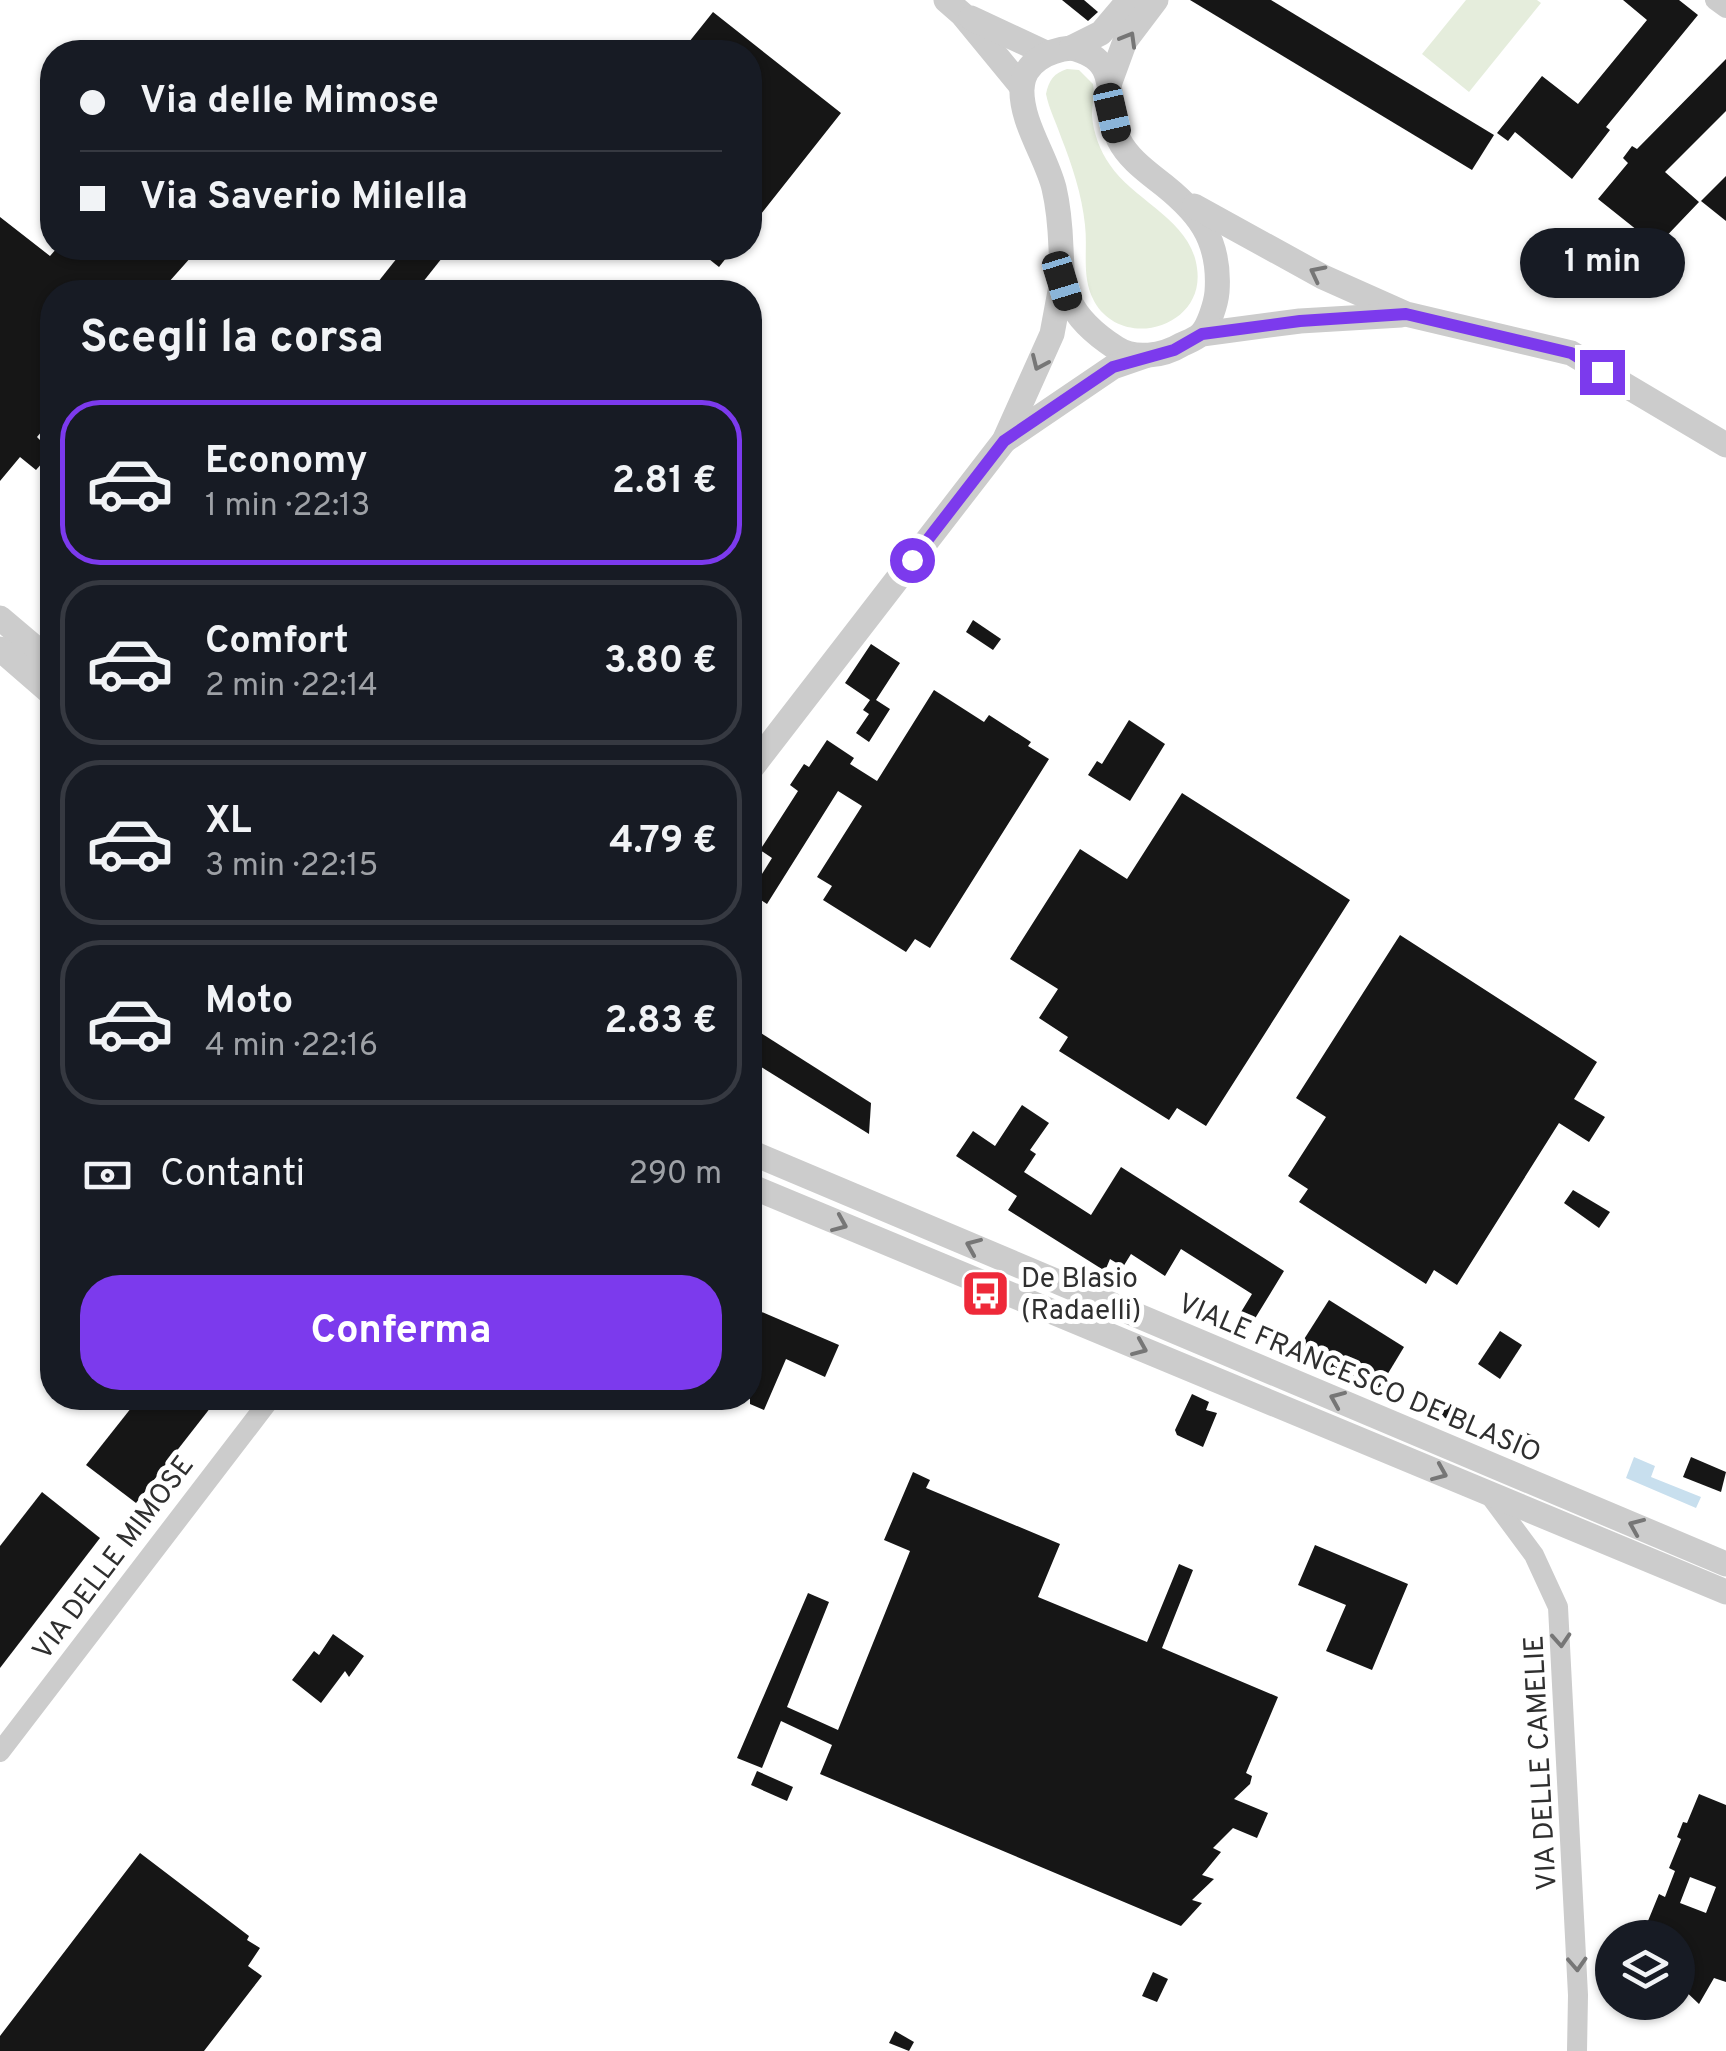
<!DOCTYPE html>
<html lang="it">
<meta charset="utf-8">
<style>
body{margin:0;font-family:Overpass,sans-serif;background:#20242c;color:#f1f3f6;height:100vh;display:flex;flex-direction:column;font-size:38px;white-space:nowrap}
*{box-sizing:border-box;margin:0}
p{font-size:32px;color:#9ea1a6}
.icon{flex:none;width:55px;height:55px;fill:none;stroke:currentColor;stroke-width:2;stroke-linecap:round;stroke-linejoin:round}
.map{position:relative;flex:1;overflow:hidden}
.panel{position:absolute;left:40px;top:280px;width:722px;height:1130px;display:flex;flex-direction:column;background:#171b24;border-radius:40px;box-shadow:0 2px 8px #0004}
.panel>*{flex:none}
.banner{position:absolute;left:40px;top:40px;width:722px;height:220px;border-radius:40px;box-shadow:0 2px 8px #0004;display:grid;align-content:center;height:220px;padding:0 40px;background:#171b24}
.tools{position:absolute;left:1595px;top:1920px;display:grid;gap:20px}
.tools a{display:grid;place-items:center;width:100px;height:100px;border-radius:50%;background:#171b24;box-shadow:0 2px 8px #0004;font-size:50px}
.end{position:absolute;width:45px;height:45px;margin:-22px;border:12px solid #7c3aed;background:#fff;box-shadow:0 0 0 5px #fff}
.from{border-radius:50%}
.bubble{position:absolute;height:70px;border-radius:35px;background:#171b24;box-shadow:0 2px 8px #0004;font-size:32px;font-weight:700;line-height:70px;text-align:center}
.car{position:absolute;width:30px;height:60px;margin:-30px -15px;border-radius:12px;box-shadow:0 0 8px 2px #0007;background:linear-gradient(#222 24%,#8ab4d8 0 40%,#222 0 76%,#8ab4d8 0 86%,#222 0)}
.banner b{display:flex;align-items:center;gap:35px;height:95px;font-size:38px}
.banner b+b{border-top:2px solid #363941}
.banner i{width:25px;height:25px;background:#f1f3f6}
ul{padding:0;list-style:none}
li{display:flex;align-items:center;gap:30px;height:165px;margin:0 20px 15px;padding:0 20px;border:5px solid #363941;border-radius:40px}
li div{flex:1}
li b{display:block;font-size:38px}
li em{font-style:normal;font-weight:700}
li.active{border-color:#7c3aed}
li>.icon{width:90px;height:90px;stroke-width:1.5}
h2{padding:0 40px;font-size:45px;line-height:120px}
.pay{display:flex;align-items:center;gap:25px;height:110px;padding:0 40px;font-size:38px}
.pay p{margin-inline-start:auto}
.primary-button{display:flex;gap:20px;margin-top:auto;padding:20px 40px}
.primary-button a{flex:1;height:115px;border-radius:40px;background:#7c3aed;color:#fff;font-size:40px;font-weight:700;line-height:115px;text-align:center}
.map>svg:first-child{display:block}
.green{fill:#e5eddc}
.water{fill:#c8dfee}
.building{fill:#161616;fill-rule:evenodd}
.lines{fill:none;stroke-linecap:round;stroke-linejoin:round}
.minor{stroke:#ccc;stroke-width:20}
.tertiary{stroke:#ccc;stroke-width:25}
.oneway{stroke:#767676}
.route{stroke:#7c3aed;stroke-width:12}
.labels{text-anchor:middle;stroke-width:10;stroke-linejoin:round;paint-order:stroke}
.poi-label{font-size:28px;fill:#2f2f2f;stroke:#fff;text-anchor:start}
.street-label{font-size:28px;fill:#2f2f2f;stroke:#fff}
</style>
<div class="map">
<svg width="1726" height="2051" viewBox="0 0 1726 2051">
<rect width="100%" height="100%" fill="#fff"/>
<g class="green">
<path d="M1466,0H1537L1541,3L1469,92L1422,54Z"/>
<path d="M1067,69L1079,70L1093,84C1095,95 1092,104 1092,115C1093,132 1100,151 1110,165C1134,201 1191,220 1197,268C1206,327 1122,352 1094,301C1081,277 1088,251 1085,225C1082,195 1072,165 1061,137C1056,122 1049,109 1046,94C1049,80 1054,73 1067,69Z"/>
</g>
<path class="water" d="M1634,1457L1655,1466L1651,1477L1701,1497L1696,1508L1626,1478Z"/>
<g class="building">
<path d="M1062,0H1084L1098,12L1088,21Z"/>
<path d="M1190,0H1271L1494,135L1472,170Z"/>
<path d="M1623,0H1679L1698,15L1606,127L1610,130L1572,179L1515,132L1508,141L1497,133L1542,76L1578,104L1647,20Z"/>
<path d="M713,12L841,113L750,228V52H681Z"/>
<path d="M1726,59V111L1665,172L1699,202L1657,246L1598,199L1628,163L1623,158L1632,146L1637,149Z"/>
<path d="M1726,176V221L1701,201Z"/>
<path d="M0,217L50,256L57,248H182L192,256L160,292H52V419L37,437L52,452L36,470L20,457L0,481Z"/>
<path d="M405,248H429L442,258L415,292H382L374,287Z"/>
<path d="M695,248H734L719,267Z"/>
<path d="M973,620L1001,639L993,650L966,632Z"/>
<path d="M871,644L900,663L876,700L890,709L869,742L856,733L869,714L863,710L870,700L845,683Z"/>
<path d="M934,690L984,722L989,715L1031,742L1028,746L1049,759L930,948L915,939L906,952L823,900L832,886L817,877L862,806L838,791L767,904L750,893L772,858L760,850L798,791L790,785L804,764L809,767L827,740L854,758L850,764L877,781Z"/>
<path d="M1129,720L1165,744L1130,801L1088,775L1097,761L1102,764Z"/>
<path d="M1182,793L1350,900L1206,1126L1177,1108L1169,1120L1059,1051L1068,1037L1039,1018L1058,989L1010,959L1080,849L1127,879Z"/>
<path d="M1400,935L1597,1062L1574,1099L1605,1117L1589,1142L1559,1123L1457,1285L1434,1270L1426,1284L1299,1202L1308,1189L1288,1176L1326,1117L1296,1098Z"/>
<path d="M750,1026L871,1103L869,1134L750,1060Z"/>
<path d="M1022,1105L1049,1123L1030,1150L1036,1154L1024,1172L1091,1215L1121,1167L1284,1271L1251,1325L1238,1317L1252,1294L1181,1249L1165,1276L1131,1254L1123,1267L1110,1259L1105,1271L1008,1210L1017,1196L956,1156L973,1131L995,1146Z"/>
<path d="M1573,1190L1610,1212L1599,1228L1564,1203Z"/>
<path d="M1329,1300L1404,1347L1378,1390L1294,1355Z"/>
<path d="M750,1307L839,1345L825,1377L786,1359L764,1410L750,1404Z"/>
<path d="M1500,1331L1522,1345L1500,1379L1478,1364Z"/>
<path d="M1192,1394L1209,1402L1206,1410L1217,1413L1203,1447L1177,1435L1175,1430Z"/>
<path d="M139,1398H218L136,1503L86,1465Z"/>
<path d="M1444,1400L1458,1409L1450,1421L1436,1412Z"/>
<path d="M1520,1430L1534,1436L1528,1449L1514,1443Z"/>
<path d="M1691,1457L1726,1472L1721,1492L1683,1477Z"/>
<path d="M913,1472L930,1480L926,1488L1060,1544L1038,1597L1147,1642L1179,1564L1193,1570L1162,1648L1278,1697L1246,1773L1252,1776L1250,1784L1234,1799L1268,1813L1257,1838L1233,1828L1213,1848L1221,1852L1202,1875L1214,1879L1192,1900L1202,1903L1181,1926L820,1774L832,1745L781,1721L762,1768L737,1758L808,1593L829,1602L787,1707L838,1730L910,1551L884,1540Z"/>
<path d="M42,1492L100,1538L0,1668V1546Z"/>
<path d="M1315,1545L1408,1584L1372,1670L1326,1651L1346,1605L1298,1585Z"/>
<path d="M333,1634L364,1656L349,1677L345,1671L321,1703L292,1680L314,1651L319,1655Z"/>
<path d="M757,1771L793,1787L787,1801L751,1785Z"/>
<path d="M1699,1794L1726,1805V1982L1714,1978L1699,2004L1678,1984V1938H1641L1659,1894L1665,1897L1675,1871L1669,1868L1681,1839L1677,1837L1683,1822L1687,1823ZM1690,1877L1716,1887L1706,1913L1680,1903Z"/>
<path d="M140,1853L249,1936L247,1940L260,1948L248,1966L262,1976L204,2051H0V2036Z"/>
<path d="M1153,1972L1168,1979L1157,2002L1142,1996Z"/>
<path d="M895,2031L914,2042L909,2051L889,2043Z"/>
</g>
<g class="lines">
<g class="minor">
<path d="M1715,0L1726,8"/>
<path d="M1488,1493L1534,1555L1558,1607L1578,1995L1577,2051"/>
<path d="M0,1752L271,1398"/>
</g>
<g class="tertiary">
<path d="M946,0L962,14L1022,87"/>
<path d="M971,18L1046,53"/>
<path d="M1071,48C1127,60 1101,104 1119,140C1127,156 1142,168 1156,179C1197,210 1221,238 1217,292C1216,303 1209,326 1201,334C1196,339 1187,342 1181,345C1163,356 1134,360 1116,348C1040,299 1072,264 1054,188C1046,156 1020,121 1022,87C1024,62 1049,50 1071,48Z"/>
<path d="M1071,48L1101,33L1129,0"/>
<path d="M1110,82L1125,41L1156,0"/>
<path d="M1194,206L1323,277L1406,314L1571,353L1726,445"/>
<path d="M1202,334L1300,321L1401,315"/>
<path d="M1004,441L1113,367L1145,356"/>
<path d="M0,618L52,662"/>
<path d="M0,649L52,694"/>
<path d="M750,770L1004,441L1052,334L1061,286"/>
<path d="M750,1152L1726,1564"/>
<path d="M750,1186L1726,1592"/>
</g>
</g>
<defs><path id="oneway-chevron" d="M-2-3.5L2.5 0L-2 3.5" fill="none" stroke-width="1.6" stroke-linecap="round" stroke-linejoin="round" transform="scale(2.5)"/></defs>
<g class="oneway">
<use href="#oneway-chevron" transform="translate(1129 39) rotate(-60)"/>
<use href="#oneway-chevron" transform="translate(1317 273) rotate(-153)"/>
<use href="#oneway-chevron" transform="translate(1039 363) rotate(114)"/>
<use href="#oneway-chevron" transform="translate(840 1224) rotate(23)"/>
<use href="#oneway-chevron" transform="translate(973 1246) rotate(-157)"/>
<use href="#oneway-chevron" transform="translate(1140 1348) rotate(23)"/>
<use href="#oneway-chevron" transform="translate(1337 1399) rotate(-157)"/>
<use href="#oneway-chevron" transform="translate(1440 1473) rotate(23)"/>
<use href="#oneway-chevron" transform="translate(1636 1526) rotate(-157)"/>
<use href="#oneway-chevron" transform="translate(1561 1640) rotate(86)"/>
<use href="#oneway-chevron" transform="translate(1577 1964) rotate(87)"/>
</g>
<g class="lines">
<path class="route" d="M912,560L1004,441L1113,367L1174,350L1202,334L1300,321L1406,314L1571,353L1602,372"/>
</g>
<defs>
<symbol id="bus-square" viewBox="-11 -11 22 22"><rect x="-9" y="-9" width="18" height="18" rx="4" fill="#ee2939" stroke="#fff"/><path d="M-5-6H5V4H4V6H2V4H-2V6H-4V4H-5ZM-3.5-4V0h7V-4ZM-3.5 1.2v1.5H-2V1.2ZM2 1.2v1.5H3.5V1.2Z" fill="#fff"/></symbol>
</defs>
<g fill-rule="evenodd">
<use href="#bus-square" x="958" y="1266" width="55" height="55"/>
</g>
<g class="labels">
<g class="poi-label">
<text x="1021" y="1287">De Blasio<tspan x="1021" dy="32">(Radaelli)</tspan></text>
</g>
<g class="street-label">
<text transform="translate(1360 1377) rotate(23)" y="10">VIALE FRANCESCO DE BLASIO</text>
<text transform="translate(112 1557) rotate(-53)" y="10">VIA DELLE MIMOSE</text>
<text transform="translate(1539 1763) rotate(-93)" y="10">VIA DELLE CAMELIE</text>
</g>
</g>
</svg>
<div class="tools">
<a><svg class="icon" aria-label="layers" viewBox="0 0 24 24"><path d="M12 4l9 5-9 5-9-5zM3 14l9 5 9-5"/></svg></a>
</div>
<i class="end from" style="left:912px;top:560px"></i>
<i class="end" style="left:1602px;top:372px"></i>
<div class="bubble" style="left:1520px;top:228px;width:165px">1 min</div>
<i class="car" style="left:1112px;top:113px;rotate:167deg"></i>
<i class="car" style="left:1062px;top:281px;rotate:163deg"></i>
<div class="banner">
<b><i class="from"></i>Via delle Mimose</b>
<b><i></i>Via Saverio Milella</b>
</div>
<section class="panel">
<h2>Scegli la corsa</h2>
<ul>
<li class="active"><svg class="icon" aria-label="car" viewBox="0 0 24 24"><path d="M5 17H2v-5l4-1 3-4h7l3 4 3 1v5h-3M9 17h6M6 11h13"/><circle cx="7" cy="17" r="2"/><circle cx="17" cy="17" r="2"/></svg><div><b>Economy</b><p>1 min · 22:13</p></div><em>2.81 €</em></li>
<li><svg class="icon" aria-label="car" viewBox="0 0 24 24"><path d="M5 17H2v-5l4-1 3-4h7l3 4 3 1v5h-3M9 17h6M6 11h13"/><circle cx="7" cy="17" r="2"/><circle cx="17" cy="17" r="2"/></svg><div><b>Comfort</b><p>2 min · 22:14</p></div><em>3.80 €</em></li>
<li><svg class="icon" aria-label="car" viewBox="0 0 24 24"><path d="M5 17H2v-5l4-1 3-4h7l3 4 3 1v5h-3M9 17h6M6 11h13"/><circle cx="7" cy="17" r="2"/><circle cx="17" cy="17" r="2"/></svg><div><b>XL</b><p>3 min · 22:15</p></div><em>4.79 €</em></li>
<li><svg class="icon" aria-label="car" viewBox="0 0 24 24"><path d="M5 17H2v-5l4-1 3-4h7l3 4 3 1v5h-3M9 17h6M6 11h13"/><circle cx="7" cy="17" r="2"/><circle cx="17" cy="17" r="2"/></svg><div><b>Moto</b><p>4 min · 22:16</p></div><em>2.83 €</em></li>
</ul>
<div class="pay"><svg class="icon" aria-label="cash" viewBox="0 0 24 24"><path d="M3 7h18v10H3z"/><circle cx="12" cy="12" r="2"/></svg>Contanti<p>290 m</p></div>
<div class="primary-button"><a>Conferma</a></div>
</section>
</div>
